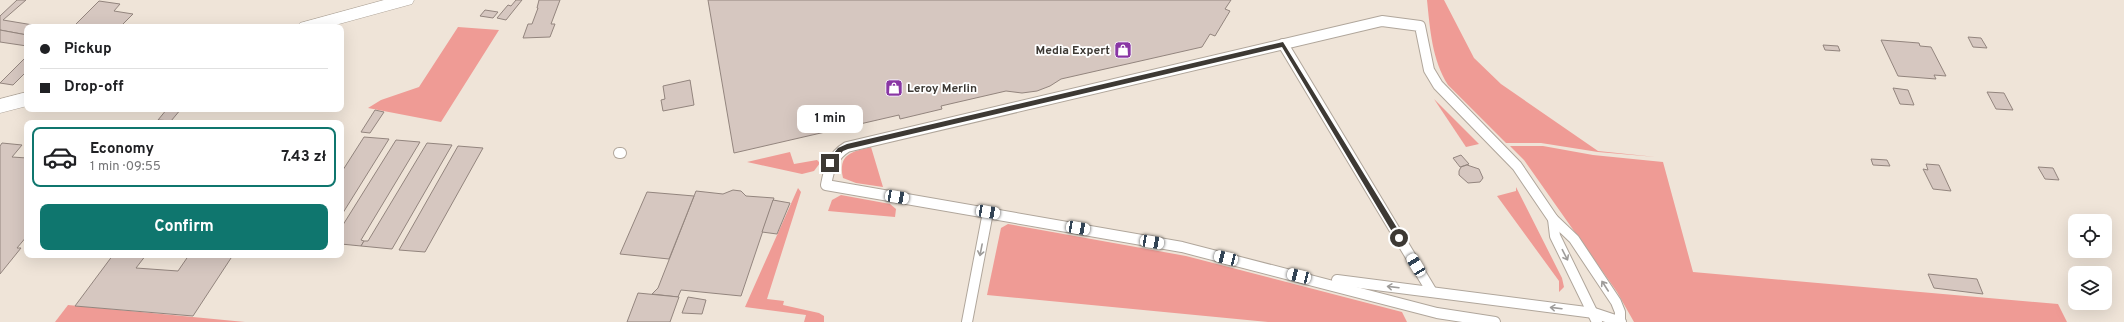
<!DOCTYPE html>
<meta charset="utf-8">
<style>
body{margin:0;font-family:Overpass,sans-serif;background:#f6f6f6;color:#202124;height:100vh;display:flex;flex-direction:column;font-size:15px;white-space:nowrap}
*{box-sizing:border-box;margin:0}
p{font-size:13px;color:#757577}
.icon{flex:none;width:22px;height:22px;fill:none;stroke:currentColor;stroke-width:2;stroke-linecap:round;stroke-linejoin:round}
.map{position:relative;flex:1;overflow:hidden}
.panel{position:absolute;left:24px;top:120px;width:320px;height:138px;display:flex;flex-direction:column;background:#fff;border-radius:8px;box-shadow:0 4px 16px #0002}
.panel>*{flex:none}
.banner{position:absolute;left:24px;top:24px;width:320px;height:88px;border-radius:8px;box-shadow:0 4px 16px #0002;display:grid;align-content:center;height:88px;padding:0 16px;background:#fff}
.tools{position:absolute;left:2068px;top:214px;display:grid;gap:8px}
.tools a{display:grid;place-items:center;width:44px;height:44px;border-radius:8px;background:#fff;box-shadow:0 4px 16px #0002;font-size:20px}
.end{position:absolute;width:18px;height:18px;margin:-9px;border:5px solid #3d3934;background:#fff;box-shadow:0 0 0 2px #fff}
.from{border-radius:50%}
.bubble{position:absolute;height:28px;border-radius:8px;background:#fff;box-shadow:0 4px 16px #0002;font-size:13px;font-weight:700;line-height:28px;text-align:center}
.car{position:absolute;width:12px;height:24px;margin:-12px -6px;border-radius:5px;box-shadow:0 0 3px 1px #0007;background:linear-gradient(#fff 24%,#345 0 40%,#fff 0 76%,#345 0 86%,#fff 0)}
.banner b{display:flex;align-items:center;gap:14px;height:38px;font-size:15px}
.banner b+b{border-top:1px solid #e0e0e0}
.banner i{width:10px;height:10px;background:#202124}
ul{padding:7px 0 0;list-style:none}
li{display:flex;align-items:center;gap:12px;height:60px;margin:0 8px 6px;padding:0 8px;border:2px solid transparent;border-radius:8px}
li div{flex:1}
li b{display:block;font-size:15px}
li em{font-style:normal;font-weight:700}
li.selected{border-color:#0f766e}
li>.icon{width:36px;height:36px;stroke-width:1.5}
.button{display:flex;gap:8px;margin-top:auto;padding:8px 16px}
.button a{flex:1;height:46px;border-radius:8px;background:#0f766e;color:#fff;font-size:16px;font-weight:700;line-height:46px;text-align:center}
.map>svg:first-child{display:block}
.green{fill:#ef9b95}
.building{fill:#d6c7c0;stroke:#93857e}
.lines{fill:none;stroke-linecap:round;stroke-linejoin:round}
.service-casing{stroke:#b0a69b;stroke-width:12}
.minor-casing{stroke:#b0a69b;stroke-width:1}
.service{stroke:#fff;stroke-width:10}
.minor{fill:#fff;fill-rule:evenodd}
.oneway{stroke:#9e9c9a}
.route{fill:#3d3934}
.labels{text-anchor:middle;stroke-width:3.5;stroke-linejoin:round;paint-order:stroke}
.poi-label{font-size:12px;font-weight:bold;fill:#3d3934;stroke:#fff;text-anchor:end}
</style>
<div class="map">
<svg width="2124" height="322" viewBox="0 0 2124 322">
<rect width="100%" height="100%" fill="#efe4d8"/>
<g class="green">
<path d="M1427,0H1444L1474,58L1501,84L1598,151L1656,157L1598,152L1541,143H1506L1448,85C1432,60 1430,29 1427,0Z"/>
<path d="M458,27L499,30L441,122L368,108L381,100L419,87Z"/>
<path d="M1434,99L1479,144L1466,147Z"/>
<path d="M1510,146H1543L1593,155L1663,162L1693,272L2058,304L2067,322H1634L1617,292L1524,160Z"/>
<path d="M871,147L883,187L856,183L843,178C838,154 851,152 871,147Z"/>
<path d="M790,152L794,164L817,160L820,163L814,171L802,174L747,162Z"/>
<path d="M1516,187L1562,278L1564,287L1559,292V281L1497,196L1516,191Z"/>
<path d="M798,188L801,192L767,299L784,301L783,305L819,313L824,316V322H804L806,315L745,307Z"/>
<path d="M841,195L890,204L896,209L895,217L828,211L832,200Z"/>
<path d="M1008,224L1186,256L1402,312L1407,322H1268L987,295L1001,228Z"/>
<path d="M68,305L245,322H55Z"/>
</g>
<g class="building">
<path d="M17,0H26L3,20L45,27H27V35L0,30V16Z"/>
<path d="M516,0H522L506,20L497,18L508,5L511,6Z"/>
<path d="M539,0H560L551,24H555L550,37L523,38L528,24H532L538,8H537Z"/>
<path d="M708,0H1231L1225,9L1230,11L1215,36L1210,34L1202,47L1061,79L1050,86L1037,91L1022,93L1006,91L941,106L942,109L900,119L899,115L734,153Z"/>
<path d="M99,1L120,4L114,11L133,14L120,27H73Z"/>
<path d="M485,10L498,12L493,18L480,16Z"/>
<path d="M0,30L27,35V46L0,42Z"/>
<path d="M1968,37L1981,38L1987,48L1973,47Z"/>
<path d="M1881,40L1919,43L1920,46L1931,47L1946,76L1934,75L1936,79L1898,76Z"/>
<path d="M1823,45L1838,46L1840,51L1825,50Z"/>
<path d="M27,56V71L13,85L0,83Z"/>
<path d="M690,80L694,105L663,111L661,100L665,99L663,86Z"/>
<path d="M1893,88L1908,90L1914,105L1900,104Z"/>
<path d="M1987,92L2004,93L2013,110L1996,109Z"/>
<path d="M167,109H181L171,121L158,120Z"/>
<path d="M375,110L384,112L370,133L361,132Z"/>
<path d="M364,137L389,139L341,216V173Z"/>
<path d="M396,140L420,142L361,240L364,241L361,246L341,244V228Z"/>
<path d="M2,143L22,145L12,157L27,158V236L17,248H21L0,274V146Z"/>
<path d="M427,143L452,145L392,249L361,246L364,241H368Z"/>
<path d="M458,146L483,148L425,252L399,250Z"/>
<path d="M1461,155L1469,164L1460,167L1453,158Z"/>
<path d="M1871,159L1887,160L1890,166L1873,165Z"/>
<path d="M1926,164L1939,165L1951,191L1933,189L1923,169L1928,170Z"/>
<path d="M1467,165L1479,169L1483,178L1480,182L1468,183L1459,175V171L1461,167Z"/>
<path d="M2038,167L2053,168L2059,180L2045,179Z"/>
<path d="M733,190L741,191L746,196L774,198L741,296L681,290L678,297L652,294L658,288L696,191L723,194Z"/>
<path d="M647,192L694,196L669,259L620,254Z"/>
<path d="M773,200L790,203L777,234L762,232Z"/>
<path d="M113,255H146L136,268L178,271L189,255H233L193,316L75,306Z"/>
<path d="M1928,274L1977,279L1983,294L1934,288Z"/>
<path d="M638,293L679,297L670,322H627Z"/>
<path d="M688,297L706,300L702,314L682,313Z"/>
</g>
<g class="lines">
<defs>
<g id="service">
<path d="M1283,44L1432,292"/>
<path d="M619,153H621"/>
<path d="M1553,219L1555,236L1597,322"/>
<path d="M1337,280L1594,313L1621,322"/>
<path d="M967,322L988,212"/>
<path d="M1495,322L1437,313L1182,247L826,185C829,169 832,156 847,147L1382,21L1420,26L1429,70L1438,85L1517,166L1553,219L1574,239L1616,302L1620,312V321"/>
</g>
<g id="minor">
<path d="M384,0H414L412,4L328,27H297L300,23Z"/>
<path d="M27,92V106L0,113V99Z"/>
</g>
</defs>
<use href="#service" class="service-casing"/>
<use href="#minor" class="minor-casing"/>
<use href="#service" class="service"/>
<use href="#minor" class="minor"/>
</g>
<defs><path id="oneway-shaft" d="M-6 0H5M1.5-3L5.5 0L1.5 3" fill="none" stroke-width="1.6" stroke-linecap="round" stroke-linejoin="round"/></defs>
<g class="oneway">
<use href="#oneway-shaft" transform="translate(981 250) rotate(101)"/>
<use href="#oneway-shaft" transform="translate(1565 255) rotate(63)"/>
<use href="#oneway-shaft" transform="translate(1605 286) rotate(-123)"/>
<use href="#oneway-shaft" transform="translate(1393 287) rotate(-173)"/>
<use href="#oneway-shaft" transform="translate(1556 308) rotate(-173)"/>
</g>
<path class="route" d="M1283,42L1402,236V240H1397L1282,47L848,149L843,151L832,164L826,163L838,148L847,144Z"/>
<defs>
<symbol id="shop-square" viewBox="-11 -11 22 22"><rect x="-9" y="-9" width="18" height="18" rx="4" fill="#8936a4" stroke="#fff"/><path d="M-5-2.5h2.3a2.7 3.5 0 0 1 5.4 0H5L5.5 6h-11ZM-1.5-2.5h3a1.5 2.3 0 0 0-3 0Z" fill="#fff"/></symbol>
</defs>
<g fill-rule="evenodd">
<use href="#shop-square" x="1113" y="40" width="20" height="20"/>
<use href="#shop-square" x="884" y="78" width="20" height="20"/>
</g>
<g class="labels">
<g class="poi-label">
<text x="1110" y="54">Media Expert</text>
<text x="907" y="92" text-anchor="start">Leroy Merlin</text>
</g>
</g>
</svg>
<div class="tools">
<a><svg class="icon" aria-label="locate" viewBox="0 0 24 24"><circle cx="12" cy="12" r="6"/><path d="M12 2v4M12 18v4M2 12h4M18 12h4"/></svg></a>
<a><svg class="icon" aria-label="layers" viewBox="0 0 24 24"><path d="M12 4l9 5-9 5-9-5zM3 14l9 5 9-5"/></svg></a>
</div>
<i class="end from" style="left:1399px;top:238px"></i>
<i class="end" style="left:830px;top:163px"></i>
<div class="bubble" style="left:797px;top:105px;width:66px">1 min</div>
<i class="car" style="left:897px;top:197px;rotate:100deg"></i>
<i class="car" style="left:988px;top:212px;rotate:100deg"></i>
<i class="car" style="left:1078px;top:228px;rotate:100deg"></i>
<i class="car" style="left:1152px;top:242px;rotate:100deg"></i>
<i class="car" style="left:1226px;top:258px;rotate:284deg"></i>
<i class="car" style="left:1416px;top:265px;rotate:329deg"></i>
<i class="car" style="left:1299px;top:276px;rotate:284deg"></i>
<div class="banner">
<b><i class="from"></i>Pickup</b>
<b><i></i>Drop-off</b>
</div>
<section class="panel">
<ul>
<li class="selected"><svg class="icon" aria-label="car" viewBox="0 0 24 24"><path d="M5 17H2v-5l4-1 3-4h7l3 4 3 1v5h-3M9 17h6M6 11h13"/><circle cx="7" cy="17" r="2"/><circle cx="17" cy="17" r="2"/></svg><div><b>Economy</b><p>1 min · 09:55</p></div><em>7.43 zł</em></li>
</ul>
<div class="button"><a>Confirm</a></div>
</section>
</div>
